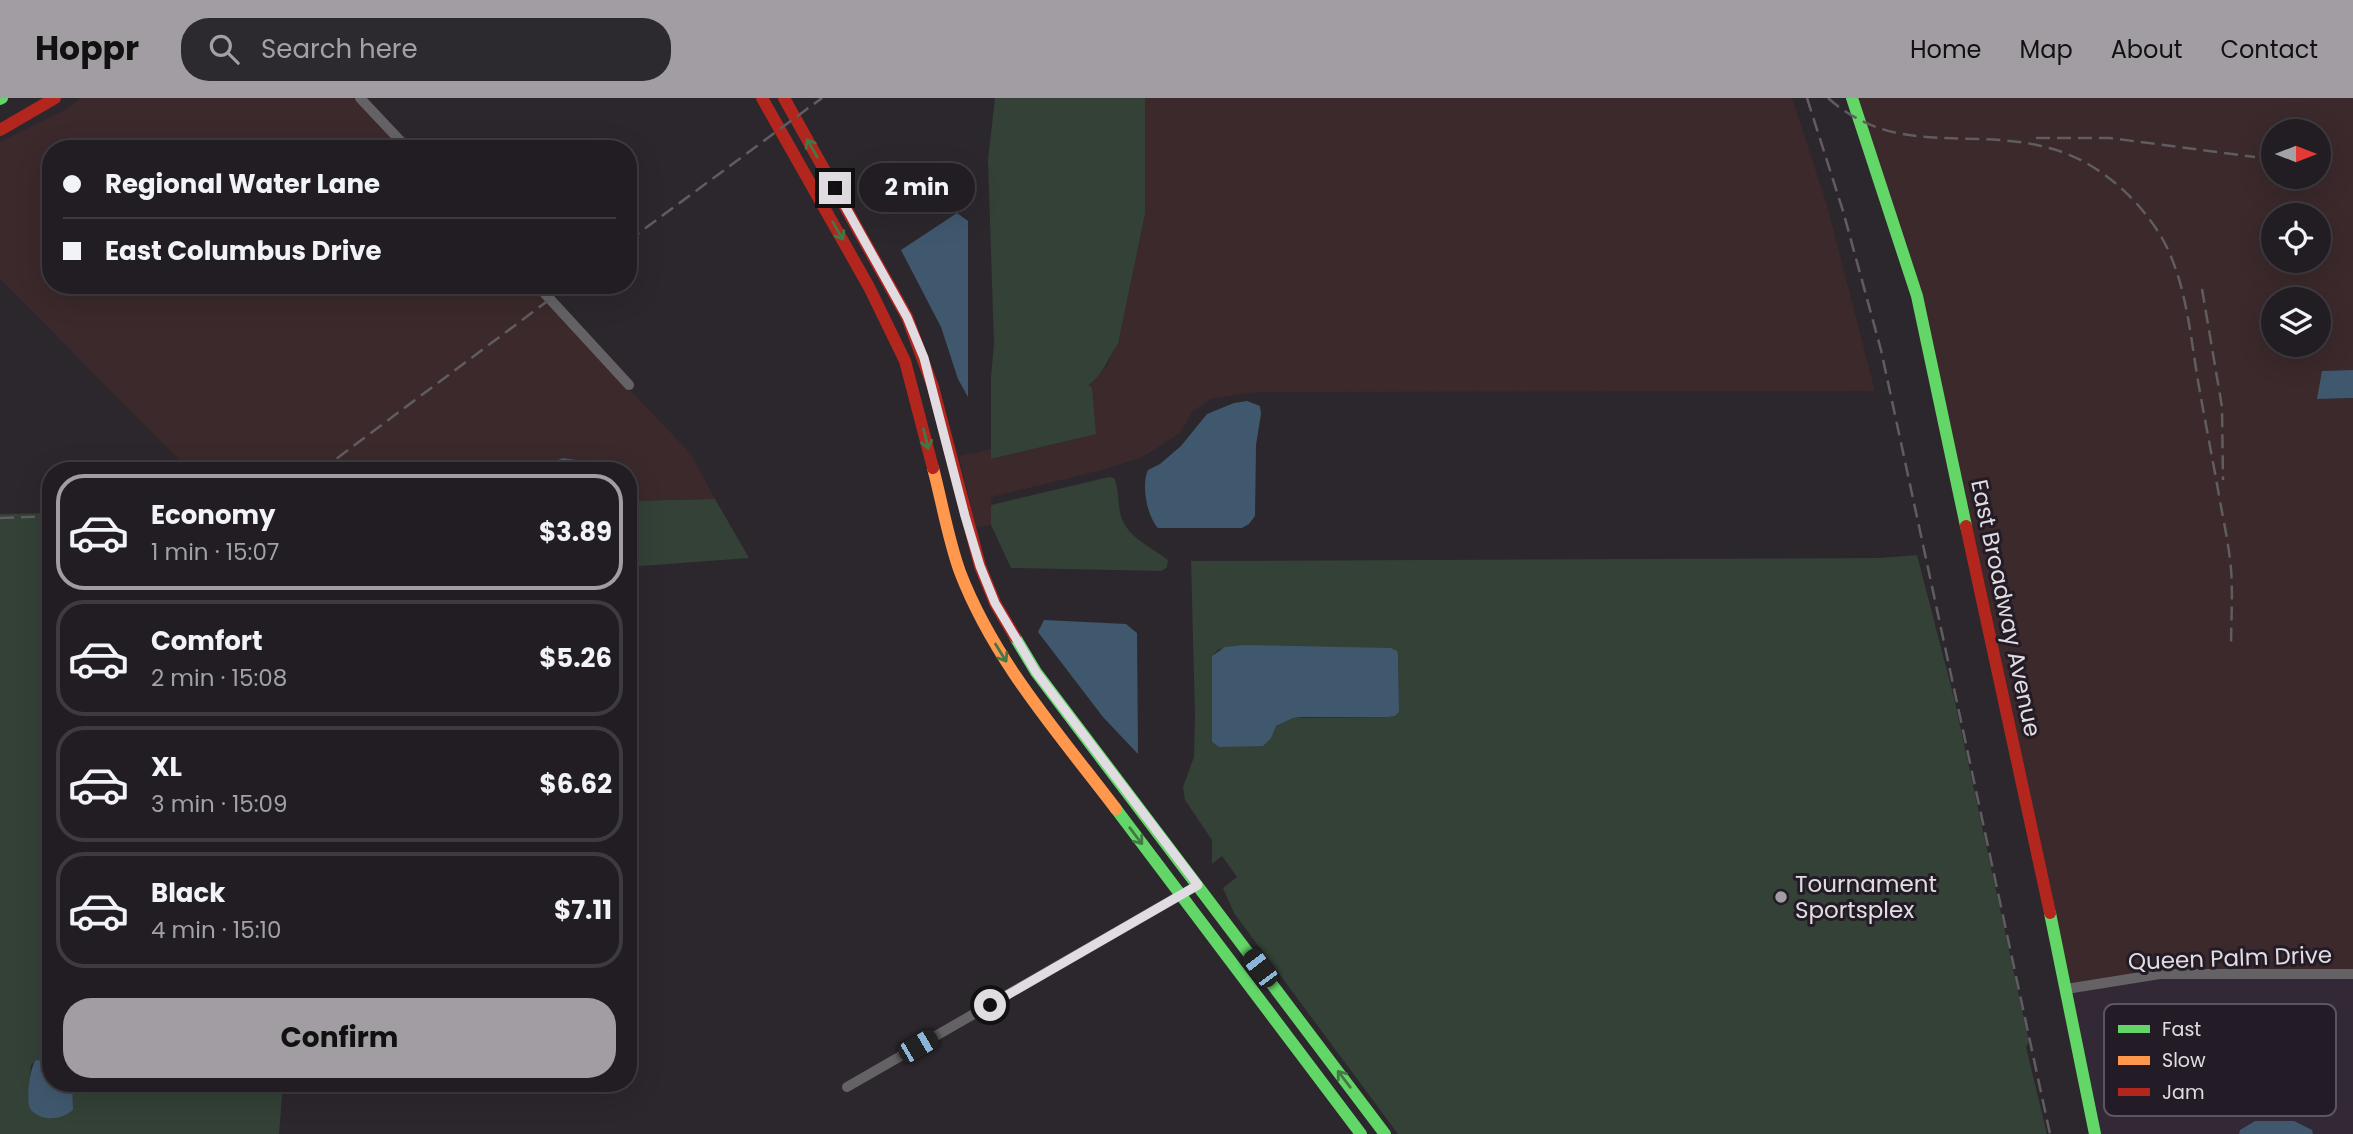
<!DOCTYPE html>
<meta charset="utf-8">
<style>
body{margin:0;font-family:Poppins,sans-serif;background:#2d2a2f;color:#f1f3f6;height:100vh;display:flex;flex-direction:column;font-size:26px;white-space:nowrap}
*{box-sizing:border-box;margin:0}
p{font-size:23px;color:#a2a2a5}
.icon{flex:none;width:38px;height:38px;fill:none;stroke:currentColor;stroke-width:2;stroke-linecap:round;stroke-linejoin:round}
.map{position:relative;flex:1;overflow:hidden}
.panel{position:absolute;left:42px;top:364px;width:595px;height:630px;display:flex;flex-direction:column;background:#211d22;border-radius:28px;box-shadow:0 7px 28px #0002,0 0 0 2px #3e3b40}
.panel>*{flex:none}
.guide{position:absolute;left:42px;top:42px;width:595px;height:154px;border-radius:28px;box-shadow:0 7px 28px #0002,0 0 0 2px #3e3b40;display:grid;align-content:center;height:154px;padding:0 21px;background:#211d22}
.needle{width:46px;rotate:90deg}
.controls{position:absolute;left:2261px;top:21px;display:grid;gap:14px}
.controls a{display:grid;place-items:center;width:70px;height:70px;border-radius:50%;background:#211d22;box-shadow:0 7px 28px #0002,0 0 0 2px #3e3b40;font-size:35px}
.end{position:absolute;width:32px;height:32px;margin:-16px;border:9px solid #e1dce2;background:#111;box-shadow:0 0 0 4px #111}
.from{border-radius:50%}
.bubble{position:absolute;height:49px;border-radius:24px;background:#211d22;box-shadow:0 7px 28px #0002,0 0 0 2px #3e3b40;font-size:23px;font-weight:700;line-height:49px;text-align:center}
.car{position:absolute;width:21px;height:42px;margin:-21px -10px;border-radius:9px;box-shadow:0 0 5px 2px #0007;background:linear-gradient(#222 24%,#8ab4d8 0 40%,#222 0 76%,#8ab4d8 0 86%,#222 0)}
.guide b{display:flex;align-items:center;gap:24px;height:66px;font-size:26px}
.guide b+b{border-top:2px solid #3e3b40}
.guide i{width:18px;height:18px;background:#f1f3f6}
ul{padding:12px 0 0;list-style:none}
li{display:flex;align-items:center;gap:21px;height:116px;margin:0 14px 10px;padding:0 7px;border:4px solid #3e3b40;border-radius:28px}
li div{flex:1}
li b{display:block;font-size:26px}
li em{font-style:normal;font-weight:700}
li.on{border-color:#a29da3}
li>.icon{width:63px;height:63px;stroke-width:1.5}
.action{display:flex;gap:14px;margin-top:auto;padding:14px 21px}
.action a{flex:1;height:80px;border-radius:28px;background:#a29da3;color:#111;font-size:28px;font-weight:700;line-height:80px;text-align:center}
header{display:flex;align-items:center;gap:42px;box-sizing:border-box;height:98px;padding:0 35px;background:#a29da3;color:#111}
header strong{font-size:33px}
nav{display:flex;gap:38px;margin-inline-start:auto;font-size:24px}
.search{width:490px;height:63px;background:#2d2a2f;display:flex;align-items:center;gap:18px;box-sizing:border-box;padding:0 24px;border-radius:28px;color:#a2a2a5;font-size:26px}
.map>svg:first-child{display:block}
.built{fill:#332836}
.industrial{fill:#3b292b;fill-rule:evenodd}
.green{fill:#334137;fill-rule:evenodd}
.water{fill:#40586e}
.lines{fill:none;stroke-linecap:round;stroke-linejoin:round}
.street{stroke:#656265;stroke-width:10}
.fast{stroke:#63d668;stroke-width:12}
.slow{stroke:#ff974d;stroke-width:12}
.jam{stroke:#b3261e;stroke-width:12}
.rail{stroke:#605d61;stroke-width:2.5;stroke-dasharray:14 7;stroke-linecap:butt}
.oneway{stroke:#437846}
.route{stroke:#e1dce2;stroke-width:9}
.poi-dot{fill:#a29da3;stroke:#231b25;stroke-width:2.5}
.labels{text-anchor:middle;stroke-width:6;stroke-linejoin:round;paint-order:stroke}
.street-label{font-size:23px;fill:#e1dce2;stroke:#231b25}
.poi-label{font-size:23px;fill:#e1dce2;stroke:#231b25;text-anchor:start}
.key{fill:#231b25;stroke:#5c555e;stroke-width:2}
.key-label{font-size:19px;fill:#e1dce2}
</style>
<header>
<strong>Hoppr</strong>
<div class="search"><svg class="icon" aria-label="search" viewBox="0 0 24 24"><circle cx="10" cy="10" r="6"/><path d="M15 15l6 6"/></svg>Search here</div>
<nav><a>Home</a><a>Map</a><a>About</a><a>Contact</a></nav>
</header>
<div class="map">
<svg width="2353" height="1036" viewBox="0 0 2353 1036">
<rect width="100%" height="100%" fill="#2c272d"/>
<path class="built" d="M2353,880V1036H2313L2311,1032H2240L2239,1036H2101L2072,894L2161,881Z"/>
<g class="industrial">
<path d="M80,0H353L401,51H51V187H531L628,293L630,292L691,356L715,401L628,403V373H588L577,362L563,360L529,373H190L0,181V44L67,11Z"/>
<path d="M1145,0H1792L1827,107L1875,293L1261,294L1241,296L1211,301L1193,313L1180,335L1141,360L1094,374L991,399V427L976,429L959,358L991,351V361L1096,335L1089,288L1108,267L1111,255L1118,246L1145,116Z"/>
<path d="M1858,0H2353V272L2322,273L2318,301L2353,300V871L2160,872L2071,885L1922,197ZM2273,33H2319V79H2273ZM2273,117H2319V163H2273ZM2273,201H2319V247H2273Z"/>
</g>
<g class="green">
<path d="M995,0H1145V116L1118,246C1106,262 1106,273 1089,287L1092,290L1096,336L991,361V279L994,246L988,62Z"/>
<path d="M1109,379L1114,380C1120,393 1117,404 1121,418C1127,439 1151,449 1168,462L1167,469L1162,473L1011,470L991,427V407Z"/>
<path d="M715,401L749,460L628,469V403Z"/>
<path d="M51,415V964L36,963L31,967L29,1002L73,995L72,985H283L279,1036H0V416Z"/>
<path d="M1917,457L1954,600L2029,944L2026,949L2047,1036H1398L1234,815L1223,790L1237,779L1222,758L1212,766V742L1185,702L1183,689L1194,659L1195,619L1191,463L1880,460ZM1219,551L1398,557L1399,614L1395,618L1388,619L1293,620L1236,648L1219,649L1212,644V558Z"/>
</g>
<g class="water">
<path d="M957,115L968,123V299L958,281L941,229L901,152Z"/>
<path d="M2353,272V300L2317,301L2322,273Z"/>
<path d="M1247,303L1260,308L1261,316L1256,347L1255,418L1249,426L1242,430H1158C1147,418 1141,387 1148,372L1160,366L1181,348L1207,316L1234,305Z"/>
<path d="M563,360L577,362L588,373H529Z"/>
<path d="M1044,522L1126,526L1137,535L1138,656L1103,619L1038,534Z"/>
<path d="M1244,547L1391,550L1397,553L1398,557L1399,614L1395,618L1388,619H1302L1293,620L1276,628L1271,640L1263,648L1219,649L1212,644V558L1225,549Z"/>
<path d="M36,962L51,964V985H72L73,1012C61,1022 43,1024 31,1012C25,1005 30,968 36,962Z"/>
<path d="M2255,1023H2294L2312,1032L2313,1036H2239L2240,1032Z"/>
</g>
<g class="lines">
<g class="street">
<path d="M360,0L408,51"/>
<path d="M537,187L629,287"/>
<path d="M2066,891L2160,876H2353"/>
<path d="M847,989L1198,787"/>
</g>
<g class="fast">
<path d="M1852,0L1917,198L1966,428"/>
<path d="M0,1L2,0"/>
<path d="M1015,539L1036,574L1385,1036"/>
<path d="M1116,711L1361,1036"/>
<path d="M2050,815L2095,1036"/>
</g>
<path class="slow" d="M933,370C942,404 948,441 960,474C994,563 1059,636 1116,711"/>
<g class="jam">
<path d="M762,0L869,189L905,263L933,370"/>
<path d="M784,0L907,219L933,289L980,468L995,505L1015,539"/>
<path d="M0,32L55,0"/>
<path d="M1966,428L2050,815"/>
</g>
<g class="rail">
<path d="M1807,0L1843,113L1881,252L2050,1036"/>
<path d="M1828,0C1897,61 1969,28 2049,50C2096,62 2138,99 2162,140C2186,183 2190,235 2198,283C2205,323 2213,363 2220,403C2224,425 2229,448 2231,471C2233,497 2231,524 2231,550"/>
<path d="M2036,40H2110L2255,59"/>
<path d="M628,143L822,0"/>
<path d="M2202,191L2222,309L2223,382"/>
<path d="M320,373L569,187"/>
<path d="M0,420L51,418"/>
</g>
</g>
<defs><path id="oneway-shaft" d="M-6 0H5M1.5-3L5.5 0L1.5 3" fill="none" stroke-width="1.6" stroke-linecap="round" stroke-linejoin="round" transform="scale(1.75)"/></defs>
<g class="oneway">
<use href="#oneway-shaft" transform="translate(812 50) rotate(-120)"/>
<use href="#oneway-shaft" transform="translate(838 133) rotate(60)"/>
<use href="#oneway-shaft" transform="translate(926 341) rotate(76)"/>
<use href="#oneway-shaft" transform="translate(1001 555) rotate(58)"/>
<use href="#oneway-shaft" transform="translate(1136 738) rotate(53)"/>
<use href="#oneway-shaft" transform="translate(1344 981) rotate(-127)"/>
</g>
<g class="lines">
<path class="route" d="M835,90L907,219L924,260L965,418L980,468L995,505L1036,574L1198,787L990,907"/>
</g>
<circle class="poi-dot" cx="1781" cy="799" r="7"/>
<g class="labels">
<g class="street-label">
<text transform="translate(2006 510) rotate(78)" y="8">East Broadway Avenue</text>
<text transform="translate(2230 860) rotate(-2)" y="8">Queen Palm Drive</text>
</g>
<g class="poi-label">
<text x="1795" y="794">Tournament<tspan x="1795" dy="26">Sportsplex</tspan></text>
</g>
</g>
<rect x="2104" y="906" width="232" height="112" rx="10" class="key"/>
<rect x="2118" y="927" width="32" height="8" fill="#63d668"/>
<rect x="2118" y="958" width="32" height="9" fill="#ff974d"/>
<rect x="2118" y="990" width="32" height="8" fill="#b3261e"/>
<g class="key-label">
<text x="2162" y="938">Fast</text>
<text x="2162" y="969">Slow</text>
<text x="2162" y="1001">Jam</text>
</g>
</svg>
<div class="controls">
<a><svg class="needle" viewBox="-14 -14 28 28"><path d="M0-13l5 13h-10z" fill="#e53935"/><path d="M0 13l5-13h-10z" fill="#a2a2a5"/></svg></a>
<a><svg class="icon" aria-label="locate" viewBox="0 0 24 24"><circle cx="12" cy="12" r="6"/><path d="M12 2v4M12 18v4M2 12h4M18 12h4"/></svg></a>
<a><svg class="icon" aria-label="layers" viewBox="0 0 24 24"><path d="M12 4l9 5-9 5-9-5zM3 14l9 5 9-5"/></svg></a>
</div>
<i class="end from" style="left:990px;top:907px"></i>
<i class="end" style="left:835px;top:90px"></i>
<div class="bubble" style="left:859px;top:65px;width:116px">2 min</div>
<i class="car" style="left:1260px;top:870px;rotate:323deg"></i>
<i class="car" style="left:918px;top:948px;rotate:60deg"></i>
<div class="guide">
<b><i class="from"></i>Regional Water Lane</b>
<b><i></i>East Columbus Drive</b>
</div>
<section class="panel">
<ul>
<li class="on"><svg class="icon" aria-label="car" viewBox="0 0 24 24"><path d="M5 17H2v-5l4-1 3-4h7l3 4 3 1v5h-3M9 17h6M6 11h13"/><circle cx="7" cy="17" r="2"/><circle cx="17" cy="17" r="2"/></svg><div><b>Economy</b><p>1 min · 15:07</p></div><em>$3.89</em></li>
<li><svg class="icon" aria-label="car" viewBox="0 0 24 24"><path d="M5 17H2v-5l4-1 3-4h7l3 4 3 1v5h-3M9 17h6M6 11h13"/><circle cx="7" cy="17" r="2"/><circle cx="17" cy="17" r="2"/></svg><div><b>Comfort</b><p>2 min · 15:08</p></div><em>$5.26</em></li>
<li><svg class="icon" aria-label="car" viewBox="0 0 24 24"><path d="M5 17H2v-5l4-1 3-4h7l3 4 3 1v5h-3M9 17h6M6 11h13"/><circle cx="7" cy="17" r="2"/><circle cx="17" cy="17" r="2"/></svg><div><b>XL</b><p>3 min · 15:09</p></div><em>$6.62</em></li>
<li><svg class="icon" aria-label="car" viewBox="0 0 24 24"><path d="M5 17H2v-5l4-1 3-4h7l3 4 3 1v5h-3M9 17h6M6 11h13"/><circle cx="7" cy="17" r="2"/><circle cx="17" cy="17" r="2"/></svg><div><b>Black</b><p>4 min · 15:10</p></div><em>$7.11</em></li>
</ul>
<div class="action"><a>Confirm</a></div>
</section>
</div>
